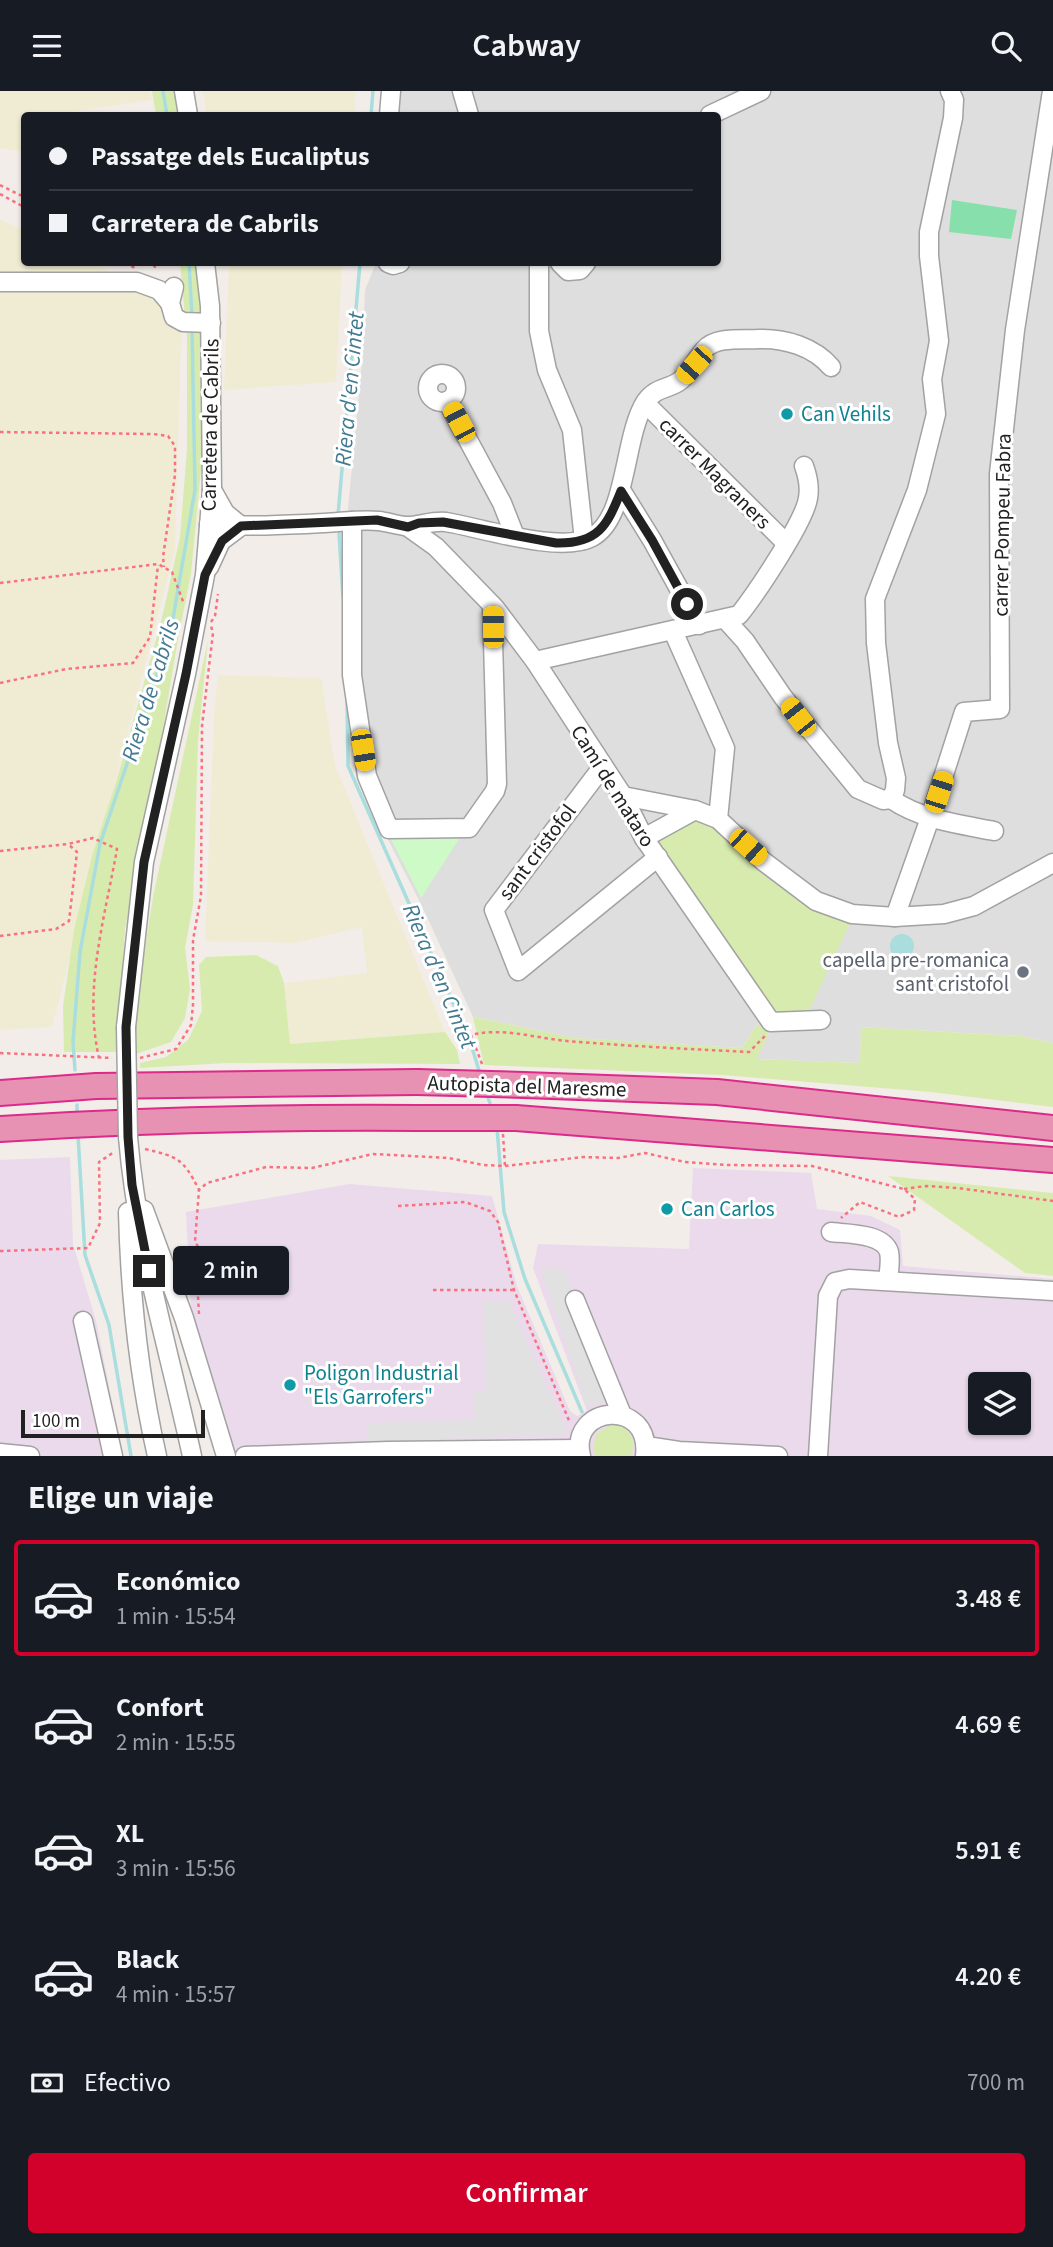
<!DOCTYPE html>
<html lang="es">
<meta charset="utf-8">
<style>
body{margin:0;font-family:"Source Sans 3",sans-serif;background:#20242c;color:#f1f3f6;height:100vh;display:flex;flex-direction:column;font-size:26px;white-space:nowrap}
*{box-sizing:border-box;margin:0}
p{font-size:23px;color:#9ea1a6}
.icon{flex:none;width:38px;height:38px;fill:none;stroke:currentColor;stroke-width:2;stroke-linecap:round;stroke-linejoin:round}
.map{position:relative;height:1365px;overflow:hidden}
.side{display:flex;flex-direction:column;background:#171b24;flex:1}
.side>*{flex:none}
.banner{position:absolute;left:21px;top:21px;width:700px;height:154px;border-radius:7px;box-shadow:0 2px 5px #0004;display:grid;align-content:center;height:154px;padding:0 28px;background:#171b24}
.tools{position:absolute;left:968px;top:1281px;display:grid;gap:14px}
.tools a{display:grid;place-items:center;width:63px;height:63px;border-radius:7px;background:#171b24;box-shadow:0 2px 5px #0004;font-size:35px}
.scale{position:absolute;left:21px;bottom:18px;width:184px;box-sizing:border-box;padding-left:7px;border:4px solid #212121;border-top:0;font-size:19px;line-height:24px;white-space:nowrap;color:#212121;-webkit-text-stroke:5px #fff;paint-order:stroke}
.end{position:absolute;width:32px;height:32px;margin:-16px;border:9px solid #212121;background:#fff;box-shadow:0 0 0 4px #fff}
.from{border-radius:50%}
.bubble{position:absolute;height:49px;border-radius:7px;background:#171b24;box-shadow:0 2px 5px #0004;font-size:23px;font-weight:600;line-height:49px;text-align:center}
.car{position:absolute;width:21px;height:42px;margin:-21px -10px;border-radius:9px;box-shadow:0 0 5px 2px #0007;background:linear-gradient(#f5c518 24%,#345 0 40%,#f5c518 0 76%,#345 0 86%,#f5c518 0)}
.banner b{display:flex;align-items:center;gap:24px;height:66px;font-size:26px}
.banner b+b{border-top:2px solid #363941}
.banner i{width:18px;height:18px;background:#f1f3f6}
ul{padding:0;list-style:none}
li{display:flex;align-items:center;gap:21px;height:116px;margin:0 14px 10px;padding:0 14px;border:4px solid transparent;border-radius:7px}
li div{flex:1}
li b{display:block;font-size:26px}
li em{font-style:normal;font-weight:600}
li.active{border-color:#d2012b}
li>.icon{width:63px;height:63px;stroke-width:1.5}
h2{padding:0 28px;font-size:32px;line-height:84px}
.pay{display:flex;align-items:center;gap:18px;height:77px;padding:0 28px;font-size:26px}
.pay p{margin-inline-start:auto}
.primary-button{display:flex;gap:14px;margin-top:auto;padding:14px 28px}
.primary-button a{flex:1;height:80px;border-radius:7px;background:#d2012b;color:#fff;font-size:28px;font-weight:600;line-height:80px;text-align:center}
header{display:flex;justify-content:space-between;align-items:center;height:91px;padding:0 28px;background:#171b24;font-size:32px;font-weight:600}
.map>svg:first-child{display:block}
.residential{fill:#dfdedf}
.industrial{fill:#eadaeb;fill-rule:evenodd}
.farmland{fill:#f0ecd4}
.grass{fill:#d8ebaf}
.park{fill:#cdfac7}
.pitch{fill:#87dfac}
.parking{fill:#e1e1e1}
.water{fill:#a9ddde}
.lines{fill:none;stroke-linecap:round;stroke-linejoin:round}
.stream{stroke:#a9ddde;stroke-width:3.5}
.minor-casing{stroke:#a2a2a2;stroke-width:21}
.highway-casing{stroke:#db2a8a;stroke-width:28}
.path{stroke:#f9717f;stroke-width:2.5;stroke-dasharray:3.5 3.5;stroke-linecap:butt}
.minor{stroke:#fff;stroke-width:18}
.highway{stroke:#e791b3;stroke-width:24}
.minor-bridge-casing{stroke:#a2a2a2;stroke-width:21;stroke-linecap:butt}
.highway-bridge-casing{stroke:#db2a8a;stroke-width:28;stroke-linecap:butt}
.minor-bridge{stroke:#fff;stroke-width:18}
.highway-bridge{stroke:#e791b3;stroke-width:24}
.route{stroke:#212121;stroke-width:9}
.culture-dot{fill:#0f9aa8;stroke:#fff;stroke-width:2.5}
.worship-dot{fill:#6b7280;stroke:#fff;stroke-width:2.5}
.labels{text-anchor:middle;stroke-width:6;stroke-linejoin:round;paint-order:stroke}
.culture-label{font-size:21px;fill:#0d838f;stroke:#fff;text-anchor:start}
.street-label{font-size:21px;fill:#212121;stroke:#fff}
.worship-label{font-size:21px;fill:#5b616d;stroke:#fff;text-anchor:end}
.water-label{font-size:23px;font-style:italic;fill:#417a92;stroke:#fff}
</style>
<header><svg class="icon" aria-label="menu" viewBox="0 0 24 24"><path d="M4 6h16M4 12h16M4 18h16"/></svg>Cabway<svg class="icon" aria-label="search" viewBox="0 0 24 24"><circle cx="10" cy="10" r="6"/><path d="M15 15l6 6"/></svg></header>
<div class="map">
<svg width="1053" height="1365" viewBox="0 0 1053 1365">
<rect width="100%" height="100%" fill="#f2ede8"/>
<path class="residential" d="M387,0H1053V952L1020,945L861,936L860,972L756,968L769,942L757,933L742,957L575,947L473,926L421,813L384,741L361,678L346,439L362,270L365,199L376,172H718V24H384Z"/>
<g class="industrial">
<path d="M70,1066L73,1153L96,1230L123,1365H0V1069Z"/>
<path d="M693,1077L811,1082L817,1118L871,1125L900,1139L903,1175L1053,1188V1365H219L192,1236L186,1121L350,1093L492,1105L517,1195L570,1320L577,1325L587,1320L533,1177L538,1153L689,1158ZM980,1293H1018V1332H980Z"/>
</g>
<g class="farmland">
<path d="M0,0H150L152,9L48,24H24V61L0,57Z"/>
<path d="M203,0H356L354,24H207Z"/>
<path d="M0,128L24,140V172H92L182,214L175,458L52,936L0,939Z"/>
<path d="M229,172H342L336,291L224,299Z"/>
<path d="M218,584L321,587L335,674L445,941L290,953L284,892L367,882L362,836L295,852L205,850L214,625Z"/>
</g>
<g class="grass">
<path d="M152,0H178L181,24H156Z"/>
<path d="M180,172H199L205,241L203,358L191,483L178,548L151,709L125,838L117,961H64L63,915L74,839L92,765L117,688L161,531L180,446L187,358V247Z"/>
<path d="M208,549L198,650L193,814L185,857L190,898L185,927L171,951L136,963L132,939L153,806Z"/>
<path d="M694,727C724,741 737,758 762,779C789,802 816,820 851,830L808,922L775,923L656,753Z"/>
<path d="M256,864L278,875L284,892L290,953L445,941L457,959L460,973L226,972L140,977V972L166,966L188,949L202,920L199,874L206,866Z"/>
<path d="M473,926L575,947L742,957L757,933L769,942L757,968L860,972L861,936L1020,945L1053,952V1016L931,1001L722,984L484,974Z"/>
<path d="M888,1085L1053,1102V1185L1025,1182Z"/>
<path d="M610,1334C628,1334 638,1347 631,1365H596L593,1358L596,1343Z"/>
</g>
<path class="park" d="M461,745L421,807L390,746Z"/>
<path class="pitch" d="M952,109L1017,119L1011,148L949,141Z"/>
<g class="parking">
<path d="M541,1177L564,1178L609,1308L587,1316Z"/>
<path d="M483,1211H509L568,1343L367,1351V1332L475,1329L474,1301L486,1300Z"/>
</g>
<circle class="water" cx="902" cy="855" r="12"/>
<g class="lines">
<g class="stream">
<path d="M163,0L167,24"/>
<path d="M371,24L373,0"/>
<path d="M189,172L192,225"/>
<path d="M338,424L360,172"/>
<path d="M339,442L343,506"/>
<path d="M347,608L348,675L470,950L480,983"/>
<path d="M75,979L73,951L80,861L100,753L170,545L195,399L192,236"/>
<path d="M487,1003L492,1019"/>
<path d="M77,1014V1026"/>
<path d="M497,1037L504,1121L525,1188L582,1321"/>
<path d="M78,1044L85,1164L109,1234L131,1365"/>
</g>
<defs>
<g id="minor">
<path d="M184,0L188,24"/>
<path d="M462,0L469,24"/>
<path d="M389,24L391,0"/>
<path d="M710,24L761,0"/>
<path d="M388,172L393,174L400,172"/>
<path d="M539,172V240L547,279L572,339L584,449"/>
<path d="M560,172L568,180L580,179L586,172"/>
<path d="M0,191H137L159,199L170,212"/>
<path d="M174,196L170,212L174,226L183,231L211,232"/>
<circle cx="442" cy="297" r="14"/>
<path d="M447,310L502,412L515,445"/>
<path d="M645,312L786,452"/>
<path d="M621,399L652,449L699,534"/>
<path d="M352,430V584L367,685L389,738L469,737L495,700L497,693L492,514"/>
<path d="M209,433C248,436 286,434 325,432C343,431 362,428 379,430C387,431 396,434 405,435C417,436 432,429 446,431C482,437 561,463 592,446C628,427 623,345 646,310C657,295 669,299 681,289C691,280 696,269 704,259C716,245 742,249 759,248C785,247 814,256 831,276"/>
<path d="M408,436L436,456L495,517L535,570L623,705L644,747L771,931L821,929"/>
<path d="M209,476L221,450L241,435L225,422L212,399"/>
<path d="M726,529L745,550L783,606L858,698L883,709L891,708"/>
<path d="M673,540L725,657L718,728"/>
<path d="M535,570L739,524C755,504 805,430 808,407C810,396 808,386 804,375"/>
<path d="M603,675L494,819L518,880L658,766"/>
<path d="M623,705L695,719"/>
<path d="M891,708L895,699L896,687L888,652L876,552L875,508L917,399L936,323L932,288L939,250L929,165V141L953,27L954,9L950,0"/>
<path d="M891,708C922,729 958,733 994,740"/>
<path d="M644,747L695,719L718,728L763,770L816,810L852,823L895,826L944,823L974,815L1053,772"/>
<path d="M895,826L930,727L964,621L1000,618L999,383L1015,239L1052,0"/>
<path d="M126,936L144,771L186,583L205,484L212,399L210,215L205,172"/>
<path d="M128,1046C137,1155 169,1259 192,1365"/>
<path d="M144,1119L184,1227L226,1365"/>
<path d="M128,1121C130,1202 139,1286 157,1365"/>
<path d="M831,1141C847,1143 883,1142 889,1161C891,1169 889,1180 888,1189"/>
<path d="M575,1209L622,1324"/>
<path d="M83,1230L113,1365"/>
<path d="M646,1355L679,1360L778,1365"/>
<path d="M0,1362L30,1365"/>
<path d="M245,1365L388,1360L579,1358"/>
<path d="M581,1365C568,1314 652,1306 645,1365"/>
<path d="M818,1365L828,1205L835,1191L849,1188L1053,1200"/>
</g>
<g id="highway">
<path d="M524,994L717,1001L1053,1037"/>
<path d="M0,1002L96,995L417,991"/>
<path d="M516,1027L1053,1069"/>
<path d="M0,1038C139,1029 278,1026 417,1027"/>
</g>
</defs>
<use href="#minor" class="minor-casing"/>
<use href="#highway" class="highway-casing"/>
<g class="path">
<path d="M0,94L24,106"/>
<path d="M0,103L24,116"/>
<path d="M125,172L135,177"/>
<path d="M147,172L156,176"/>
<path d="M0,341L153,343L168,345L175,355V384L163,466L164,476"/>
<path d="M0,492L158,473L172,481L184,513"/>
<path d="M211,531L215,525L218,503"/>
<path d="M0,592L66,578L133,572L150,546L158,474"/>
<path d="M0,760L68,753L93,747L117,758C105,826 83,898 99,967"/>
<path d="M0,845L56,838L69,830L77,761L68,753"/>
<path d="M0,962L112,967"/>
<path d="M140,967L176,958L191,934L193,914V849L201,805L202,635L213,542L211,535"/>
<path d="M482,973L471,944C502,936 535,947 567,950C627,955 688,958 749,961L765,945"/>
<path d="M503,1043L505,1075"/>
<path d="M145,1058C178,1066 183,1067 199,1099"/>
<path d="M904,1098L926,1095L958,1097L1053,1110"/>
<path d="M398,1115L465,1111L490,1120L498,1131L514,1199L570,1332"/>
<path d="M0,1160L88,1157L100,1132L99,1071L114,1061"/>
<path d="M433,1199H513"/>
<path d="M199,1223L198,1205L202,1197L205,1169L195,1150L199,1099L207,1092L266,1076L312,1077L373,1063L449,1067L483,1074L505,1075L583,1066L618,1067L645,1062L685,1071L728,1074L812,1075L904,1098L915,1108L914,1119L899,1126L860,1111L841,1127"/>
</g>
<use href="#minor" class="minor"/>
<use href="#highway" class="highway"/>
<defs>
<path id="minor-bridge" d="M126,936L128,1046"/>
<g id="highway-bridge">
<path d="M417,991L524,994"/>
<path d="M417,1027H516"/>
</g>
</defs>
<use href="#minor-bridge" class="minor-bridge-casing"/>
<use href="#highway-bridge" class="highway-bridge-casing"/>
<use href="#minor-bridge" class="minor-bridge"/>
<use href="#highway-bridge" class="highway-bridge"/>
</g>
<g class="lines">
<path class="route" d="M149,1180L132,1094L128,1046L126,936L144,771L186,583L205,484L222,450L241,435L377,429L408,436L419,432L443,431L556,452C598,453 607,435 621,400L652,449L687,513"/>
</g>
<g class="culture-dot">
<circle cx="787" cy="323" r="7"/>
<circle cx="667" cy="1118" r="7"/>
<circle cx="290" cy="1294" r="7"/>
</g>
<circle class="worship-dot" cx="1023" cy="881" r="7"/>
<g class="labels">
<g class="culture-label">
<text x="801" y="330">Can Vehils</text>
<text x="681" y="1125">Can Carlos</text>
<text x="304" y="1289">Poligon Industrial<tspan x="304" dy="24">"Els Garrofers"</tspan></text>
</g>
<g class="street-label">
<text transform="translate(210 334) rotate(-89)" y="7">Carretera de Cabrils</text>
<text transform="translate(715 382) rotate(45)" y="7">carrer Magraners</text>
<text transform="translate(1002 434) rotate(-89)" y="7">carrer Pompeu Fabra</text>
<text transform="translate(613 695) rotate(58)" y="7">Camí de mataro</text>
<text transform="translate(537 761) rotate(-53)" y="7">sant cristofol</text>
<text transform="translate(527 995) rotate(2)" y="7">Autopista del Maresme</text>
</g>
<g class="worship-label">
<text x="1009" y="876">capella pre-romanica<tspan x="1009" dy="24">sant cristofol</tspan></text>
</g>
<g class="water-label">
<text transform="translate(349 298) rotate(-85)" y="8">Riera d'en Cintet</text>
<text transform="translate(150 599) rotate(-73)" y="8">Riera de Cabrils</text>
<text transform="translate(440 885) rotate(67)" y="8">Riera d'en Cintet</text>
</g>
</g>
</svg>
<div class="tools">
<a><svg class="icon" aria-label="layers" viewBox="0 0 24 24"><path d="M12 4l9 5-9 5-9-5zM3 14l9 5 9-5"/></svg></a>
</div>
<div class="scale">100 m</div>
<i class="end from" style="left:687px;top:513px"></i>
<i class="end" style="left:149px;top:1180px"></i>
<div class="bubble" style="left:173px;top:1155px;width:116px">2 min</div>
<i class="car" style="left:694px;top:274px;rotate:222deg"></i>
<i class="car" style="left:459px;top:331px;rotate:332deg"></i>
<i class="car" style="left:493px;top:536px;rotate:359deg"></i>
<i class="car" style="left:798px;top:626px;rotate:322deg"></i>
<i class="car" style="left:363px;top:659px;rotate:171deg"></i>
<i class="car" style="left:939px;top:701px;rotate:18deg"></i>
<i class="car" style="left:748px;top:756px;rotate:132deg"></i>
<div class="banner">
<b><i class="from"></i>Passatge dels Eucaliptus</b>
<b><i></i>Carretera de Cabrils</b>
</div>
</div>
<section class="side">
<h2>Elige un viaje</h2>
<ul>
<li class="active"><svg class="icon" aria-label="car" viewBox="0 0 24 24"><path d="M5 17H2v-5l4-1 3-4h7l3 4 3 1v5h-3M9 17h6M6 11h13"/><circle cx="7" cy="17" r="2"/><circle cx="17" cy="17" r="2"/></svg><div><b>Económico</b><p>1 min · 15:54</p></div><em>3.48 €</em></li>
<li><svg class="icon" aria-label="car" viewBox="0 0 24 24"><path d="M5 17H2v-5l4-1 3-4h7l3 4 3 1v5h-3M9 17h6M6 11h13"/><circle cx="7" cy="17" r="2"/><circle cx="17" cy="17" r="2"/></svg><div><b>Confort</b><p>2 min · 15:55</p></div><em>4.69 €</em></li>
<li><svg class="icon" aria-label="car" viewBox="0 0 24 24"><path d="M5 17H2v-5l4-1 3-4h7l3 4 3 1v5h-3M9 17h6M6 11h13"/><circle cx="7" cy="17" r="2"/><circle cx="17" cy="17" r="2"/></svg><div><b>XL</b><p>3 min · 15:56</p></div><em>5.91 €</em></li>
<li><svg class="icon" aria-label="car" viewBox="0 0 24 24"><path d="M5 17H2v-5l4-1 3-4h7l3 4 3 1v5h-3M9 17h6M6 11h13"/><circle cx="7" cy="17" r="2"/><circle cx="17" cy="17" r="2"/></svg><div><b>Black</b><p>4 min · 15:57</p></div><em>4.20 €</em></li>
</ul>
<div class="pay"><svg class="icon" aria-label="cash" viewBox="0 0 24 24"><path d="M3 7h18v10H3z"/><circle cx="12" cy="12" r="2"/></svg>Efectivo<p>700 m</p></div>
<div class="primary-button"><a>Confirmar</a></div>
</section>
